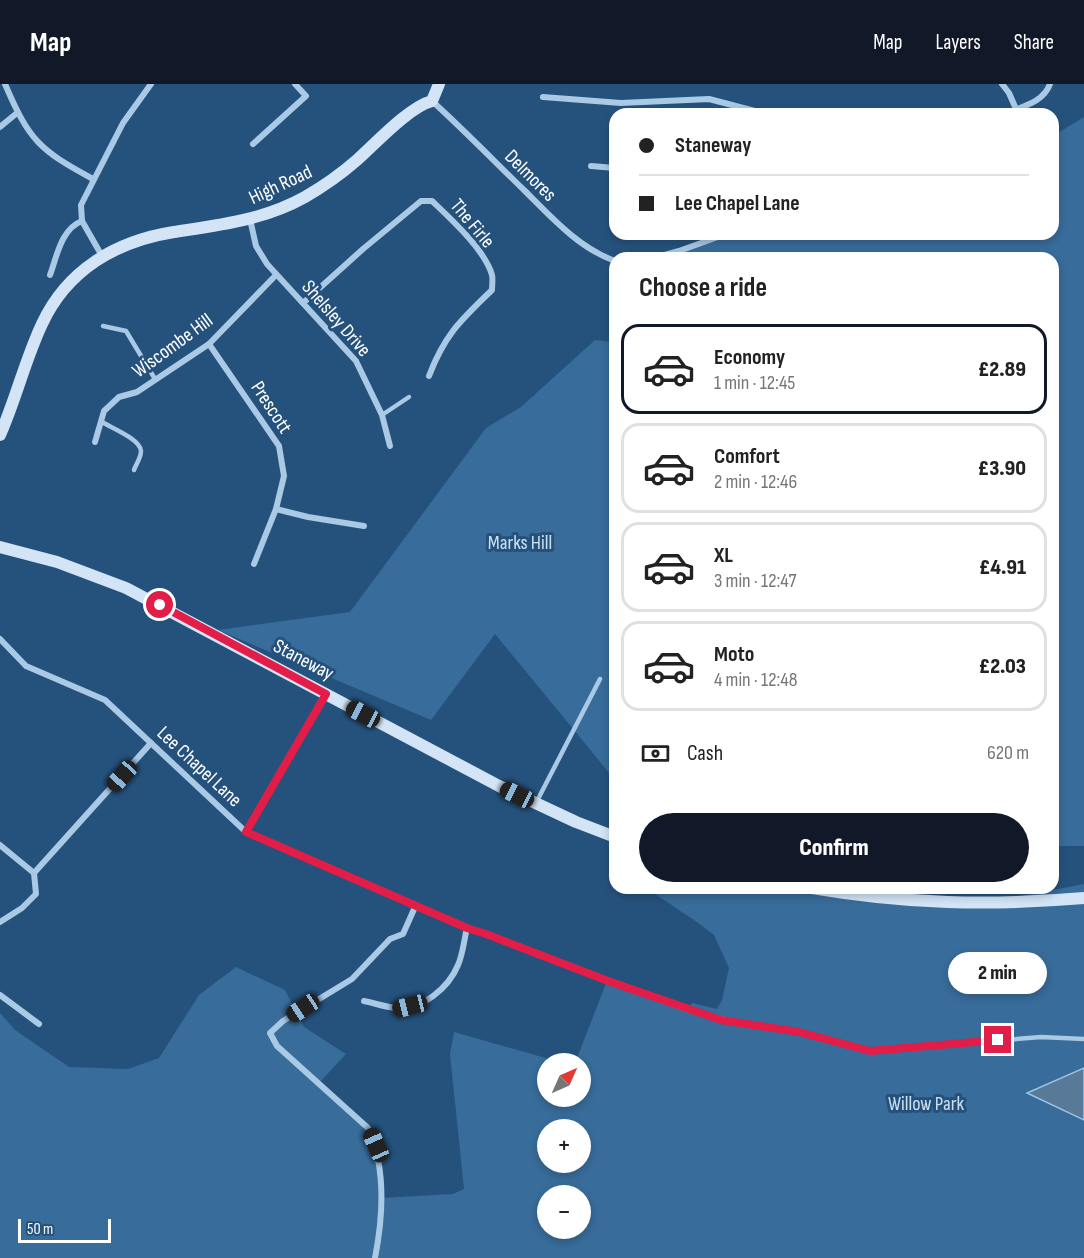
<!DOCTYPE html>
<meta charset="utf-8">
<style>
body{margin:0;font-family:"Sofia Sans Condensed",sans-serif;background:#f2f2f2;color:#222;height:100vh;display:flex;flex-direction:column;font-size:22px;white-space:nowrap}
*{box-sizing:border-box;margin:0}
p{font-size:20px;color:#767676}
.icon{flex:none;width:33px;height:33px;fill:none;stroke:currentColor;stroke-width:2;stroke-linecap:round;stroke-linejoin:round}
.map{position:relative;flex:1;overflow:hidden}
.drawer{position:absolute;left:609px;top:168px;width:450px;height:642px;display:flex;flex-direction:column;background:#fff;border-radius:18px;box-shadow:0 3px 9px #0003}
.drawer>*{flex:none}
.banner{position:absolute;left:609px;top:24px;width:450px;height:132px;border-radius:18px;box-shadow:0 3px 9px #0003;display:grid;align-content:center;height:132px;padding:0 30px;background:#fff}
.needle{width:39px;rotate:45deg}
.fabs{position:absolute;left:537px;top:969px;display:grid;gap:12px}
.fabs a{display:grid;place-items:center;width:54px;height:54px;border-radius:50%;background:#fff;box-shadow:0 3px 9px #0003;font-size:30px}
.scale{position:absolute;left:18px;bottom:15px;width:93px;box-sizing:border-box;padding-left:6px;border:3px solid #fff;border-top:0;font-size:16px;line-height:21px;white-space:nowrap;color:#fff;-webkit-text-stroke:4px #25527d;paint-order:stroke}
.end{position:absolute;width:27px;height:27px;margin:-14px;border:8px solid #e11d48;background:#fff;box-shadow:0 0 0 3px #fff}
.from{border-radius:50%}
.bubble{position:absolute;height:42px;border-radius:21px;background:#fff;box-shadow:0 3px 9px #0003;font-size:20px;font-weight:800;line-height:42px;text-align:center}
.car{position:absolute;width:18px;height:36px;margin:-18px -9px;border-radius:8px;box-shadow:0 0 4px 2px #0007;background:linear-gradient(#222 24%,#8ab4d8 0 40%,#222 0 76%,#8ab4d8 0 86%,#222 0)}
.banner b{display:flex;align-items:center;gap:21px;height:57px;font-size:22px}
.banner b+b{border-top:2px solid #e0e0e0}
.banner i{width:15px;height:15px;background:#222}
ul{padding:0;list-style:none}
li{display:flex;align-items:center;gap:18px;height:90px;margin:0 12px 9px;padding:0 18px;border:3px solid #e0e0e0;border-radius:18px}
li div{flex:1}
li b{display:block;font-size:22px}
li em{font-style:normal;font-weight:800}
li.selected{border-color:#111827}
li>.icon{width:54px;height:54px;stroke-width:1.5}
h2{padding:0 30px;font-size:27px;line-height:72px}
.pay{display:flex;align-items:center;gap:15px;height:66px;padding:0 30px;font-size:22px}
.pay p{margin-inline-start:auto}
.cta{display:flex;gap:12px;margin-top:auto;padding:12px 30px}
.cta a{flex:1;height:69px;border-radius:36px;background:#111827;color:#fff;font-size:24px;font-weight:800;line-height:69px;text-align:center}
header{display:flex;align-items:center;gap:36px;box-sizing:border-box;height:84px;padding:0 30px;background:#111827;color:#fff}
header strong{font-size:28px}
nav{display:flex;gap:33px;margin-inline-start:auto;font-size:21px}
.map>svg:first-child{display:block}
.green{fill:#386c9a;fill-rule:evenodd}
.water{fill:#587998;stroke:#9dc5e6;stroke-width:1.5}
.lines{fill:none;stroke-linecap:round;stroke-linejoin:round}
.lane{stroke:#a9c9e5;stroke-width:4.5}
.street{stroke:#a9c9e5;stroke-width:6}
.secondary{stroke:#d2e4f5;stroke-width:12}
.route{stroke:#e11d48;stroke-width:8}
.labels{text-anchor:middle;stroke-width:6;stroke-linejoin:round;paint-order:stroke}
.street-label{font-size:20px;fill:#fff;stroke:#25527d}
.park-label{font-size:20px;fill:#cce2f4;stroke:#25527d}
</style>
<header>
<strong>Map</strong>
<nav><a>Map</a><a>Layers</a><a>Share</a></nav>
</header>
<div class="map">
<svg width="1084" height="1174" viewBox="0 0 1084 1174">
<rect width="100%" height="100%" fill="#25527d"/>
<g class="green">
<path d="M1084,33V762H1053V174H680L684,165L736,150H1053V52Z"/>
<path d="M595,256L615,258V696L495,550L431,636L218,546L350,528L486,344L521,323Z"/>
<path d="M1084,800V1174H0V929L15,946L69,983L128,985L159,974L199,911L236,883L285,906L304,943L346,970L319,999L368,1044L376,1061L381,1114L453,1110L464,1105L450,970L454,948L563,979L548,980V1012H580V980L575,979L607,897L688,925L692,919L717,925L722,916L729,884L714,851L697,838L646,804H812L982,820ZM548,1046H580V1078H548ZM548,1112H580V1144H548Z"/>
</g>
<path class="water" d="M1084,984V1036L1027,1009Z"/>
<g class="lines">
<g class="lane">
<path d="M103,242L126,247L155,295"/>
<path d="M382,331L409,313"/>
<path d="M102,338C112,344 140,355 141,367C141,374 136,380 134,386"/>
<path d="M537,717L600,595"/>
<path d="M746,940L799,948L870,967L1041,953L1084,955"/>
</g>
<g class="street">
<path d="M5,0C29,56 39,66 93,95"/>
<path d="M1002,0L1009,9L1016,25"/>
<path d="M543,13L621,19L709,15L766,30"/>
<path d="M432,17C464,46 494,77 525,107C552,134 579,164 615,177"/>
<path d="M798,30H811"/>
<path d="M1005,30C1022,22 1043,19 1050,0"/>
<path d="M0,43L17,29"/>
<path d="M253,60L306,12L295,0"/>
<path d="M591,82L615,84"/>
<path d="M250,135L256,162L267,180L356,277L382,331L390,362"/>
<path d="M102,172L82,137L81,121L123,39L151,0"/>
<path d="M654,174L679,167L726,150"/>
<path d="M50,191C57,172 61,145 82,137"/>
<path d="M303,219L363,165L421,117H432C451,135 485,166 492,191C493,195 492,201 492,206C461,236 445,250 429,292"/>
<path d="M209,260L279,362L284,392L276,425L254,480"/>
<path d="M95,358L104,327L119,313L137,308L209,260L276,191"/>
<path d="M276,425L308,433L364,442"/>
<path d="M0,555L26,582L105,616L246,748L467,844L486,850C539,870 592,891 645,910C678,922 711,935 746,940"/>
<path d="M246,748L326,610"/>
<path d="M0,761L34,789"/>
<path d="M0,838L22,824L36,810L34,789L151,659"/>
<path d="M0,911L39,940"/>
<path d="M364,917C374,919 385,923 396,924C422,927 449,903 458,881C463,870 464,856 467,844"/>
<path d="M375,1174C383,1133 386,1083 368,1044L277,962L270,949L283,937L352,895L390,855L403,850L415,823"/>
</g>
<g class="secondary">
<path d="M0,351C16,315 25,276 42,240C67,186 116,157 174,148C220,141 264,136 305,113C324,102 341,90 357,76C376,59 409,23 432,17L439,0"/>
<path d="M0,463L57,478L126,504L499,702L576,738L615,753"/>
<path d="M812,804C906,820 989,822 1084,814"/>
</g>
</g>
<g class="lines">
<path class="route" d="M160,521L326,610L246,748L467,844L486,850L608,897L721,936L799,948L870,967L998,956"/>
</g>
<g class="labels">
<g class="street-label">
<text transform="translate(531 91) rotate(45)" y="7">Delmores</text>
<text transform="translate(280 100) rotate(-25)" y="7">High Road</text>
<text transform="translate(473 139) rotate(50)" y="7">The Firle</text>
<text transform="translate(337 234) rotate(49)" y="7">Shelsley Drive</text>
<text transform="translate(172 261) rotate(-36)" y="7">Wiscombe Hill</text>
<text transform="translate(272 323) rotate(57)" y="7">Prescott</text>
<text transform="translate(304 575) rotate(28)" y="7">Staneway</text>
<text transform="translate(200 682) rotate(43)" y="7">Lee Chapel Lane</text>
</g>
<g class="park-label">
<text x="520" y="465">Marks Hill</text>
<text x="926" y="1026">Willow Park</text>
</g>
</g>
</svg>
<div class="fabs">
<a><svg class="needle" viewBox="-14 -14 28 28"><path d="M0-13l5 13h-10z" fill="#e53935"/><path d="M0 13l5-13h-10z" fill="#767676"/></svg></a>
<a>+</a>
<a>−</a>
</div>
<div class="scale">50 m</div>
<i class="end from" style="left:160px;top:521px"></i>
<i class="end" style="left:998px;top:956px"></i>
<div class="bubble" style="left:948px;top:868px;width:99px">2 min</div>
<i class="car" style="left:363px;top:630px;rotate:298deg"></i>
<i class="car" style="left:122px;top:692px;rotate:222deg"></i>
<i class="car" style="left:517px;top:711px;rotate:296deg"></i>
<i class="car" style="left:410px;top:922px;rotate:256deg"></i>
<i class="car" style="left:303px;top:924px;rotate:237deg"></i>
<i class="car" style="left:376px;top:1061px;rotate:336deg"></i>
<div class="banner">
<b><i class="from"></i>Staneway</b>
<b><i></i>Lee Chapel Lane</b>
</div>
<section class="drawer">
<h2>Choose a ride</h2>
<ul>
<li class="selected"><svg class="icon" aria-label="car" viewBox="0 0 24 24"><path d="M5 17H2v-5l4-1 3-4h7l3 4 3 1v5h-3M9 17h6M6 11h13"/><circle cx="7" cy="17" r="2"/><circle cx="17" cy="17" r="2"/></svg><div><b>Economy</b><p>1 min · 12:45</p></div><em>£2.89</em></li>
<li><svg class="icon" aria-label="car" viewBox="0 0 24 24"><path d="M5 17H2v-5l4-1 3-4h7l3 4 3 1v5h-3M9 17h6M6 11h13"/><circle cx="7" cy="17" r="2"/><circle cx="17" cy="17" r="2"/></svg><div><b>Comfort</b><p>2 min · 12:46</p></div><em>£3.90</em></li>
<li><svg class="icon" aria-label="car" viewBox="0 0 24 24"><path d="M5 17H2v-5l4-1 3-4h7l3 4 3 1v5h-3M9 17h6M6 11h13"/><circle cx="7" cy="17" r="2"/><circle cx="17" cy="17" r="2"/></svg><div><b>XL</b><p>3 min · 12:47</p></div><em>£4.91</em></li>
<li><svg class="icon" aria-label="car" viewBox="0 0 24 24"><path d="M5 17H2v-5l4-1 3-4h7l3 4 3 1v5h-3M9 17h6M6 11h13"/><circle cx="7" cy="17" r="2"/><circle cx="17" cy="17" r="2"/></svg><div><b>Moto</b><p>4 min · 12:48</p></div><em>£2.03</em></li>
</ul>
<div class="pay"><svg class="icon" aria-label="cash" viewBox="0 0 24 24"><path d="M3 7h18v10H3z"/><circle cx="12" cy="12" r="2"/></svg>Cash<p>620 m</p></div>
<div class="cta"><a>Confirm</a></div>
</section>
</div>
